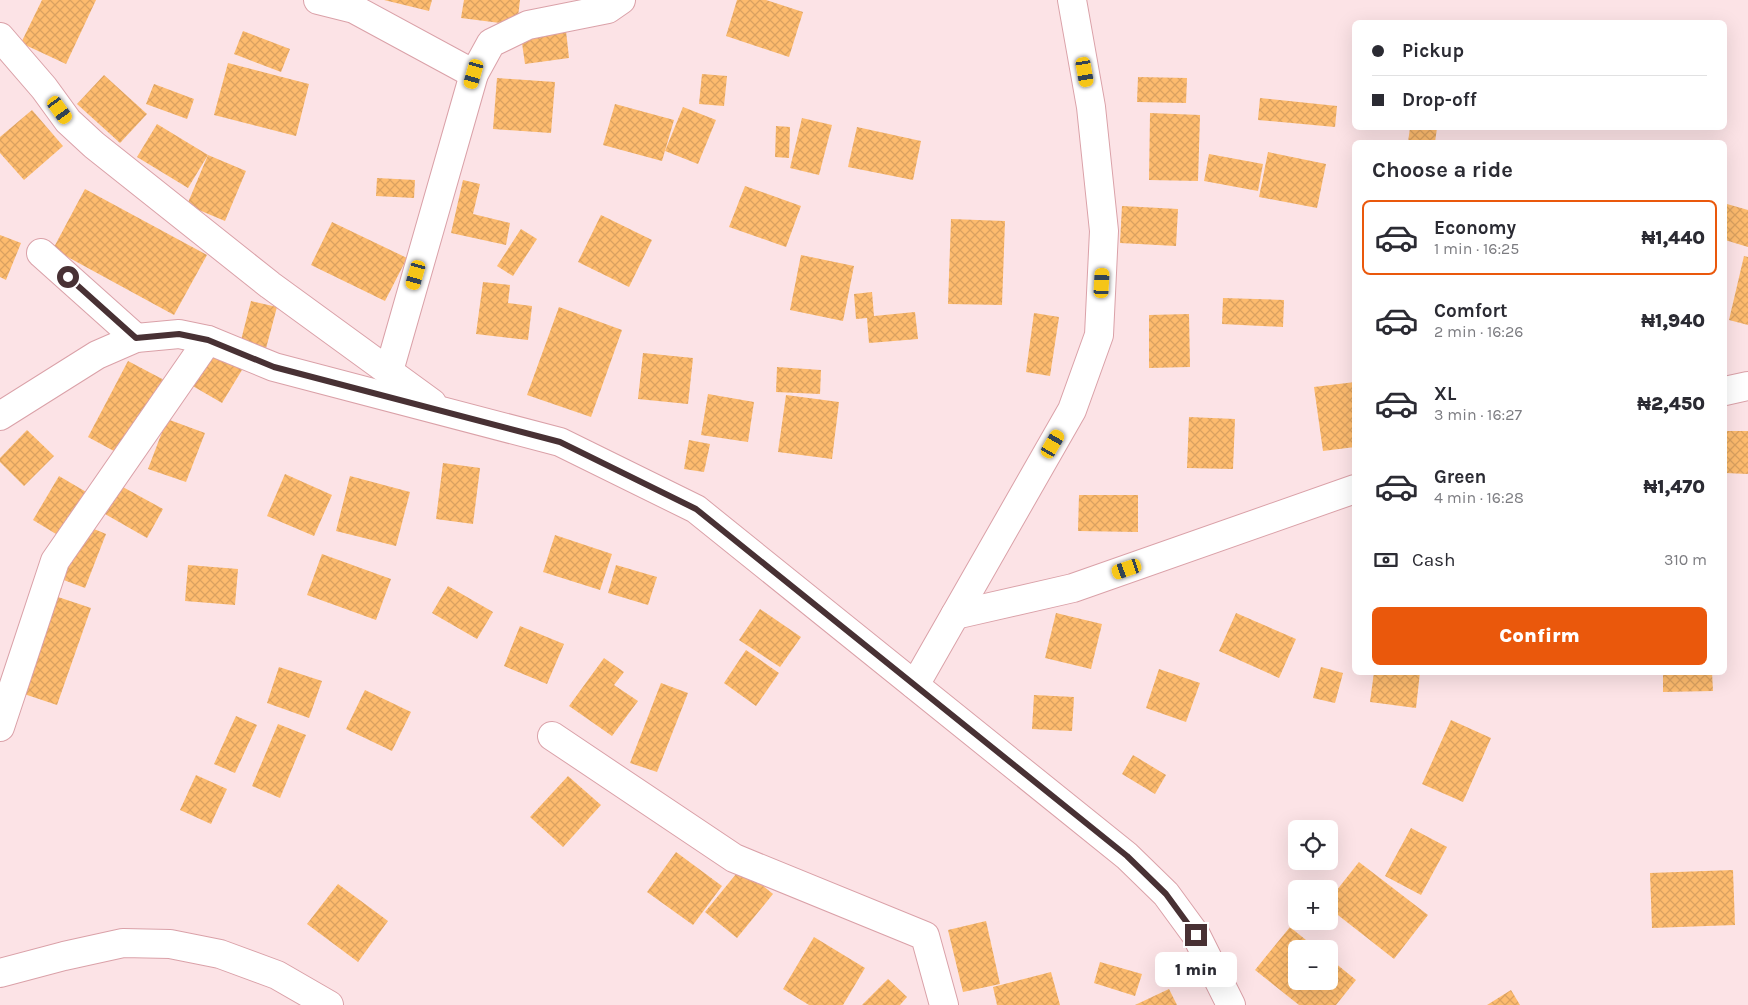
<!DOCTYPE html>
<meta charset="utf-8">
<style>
body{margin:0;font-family:Karla,sans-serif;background:#f2f2f3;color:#2b2b33;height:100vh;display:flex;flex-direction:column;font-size:19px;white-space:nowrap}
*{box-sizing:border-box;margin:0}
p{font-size:16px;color:#7c7c81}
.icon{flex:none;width:28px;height:28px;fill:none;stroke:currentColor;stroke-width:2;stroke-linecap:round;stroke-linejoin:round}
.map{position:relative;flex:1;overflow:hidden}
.panel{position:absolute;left:1352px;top:140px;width:375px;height:535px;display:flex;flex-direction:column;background:#fff;border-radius:8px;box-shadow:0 5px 20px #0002}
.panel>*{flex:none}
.banner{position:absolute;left:1352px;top:20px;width:375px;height:110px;border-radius:8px;box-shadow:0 5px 20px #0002;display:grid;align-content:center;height:110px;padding:0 20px;background:#fff}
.tools{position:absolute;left:1288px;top:820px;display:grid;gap:10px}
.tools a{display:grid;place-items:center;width:50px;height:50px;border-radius:8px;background:#fff;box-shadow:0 5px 20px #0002;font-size:25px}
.end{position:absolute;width:22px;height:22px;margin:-11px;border:6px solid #483134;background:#fff;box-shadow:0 0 0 2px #fff}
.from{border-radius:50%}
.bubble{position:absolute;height:35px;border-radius:8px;background:#fff;box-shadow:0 5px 20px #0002;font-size:16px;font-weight:800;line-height:35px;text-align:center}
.car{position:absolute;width:15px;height:30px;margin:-15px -8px;border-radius:6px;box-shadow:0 0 4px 1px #0007;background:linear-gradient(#f5c518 24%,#345 0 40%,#f5c518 0 76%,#345 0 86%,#f5c518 0)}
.banner b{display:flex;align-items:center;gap:18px;height:48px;font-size:19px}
.banner b+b{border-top:1px solid #e1e1e2}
.banner i{width:12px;height:12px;background:#2b2b33}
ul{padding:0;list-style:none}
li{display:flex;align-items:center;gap:15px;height:75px;margin:0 10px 8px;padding:0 10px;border:2px solid transparent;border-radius:8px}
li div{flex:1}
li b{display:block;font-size:19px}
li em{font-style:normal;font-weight:800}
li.active{border-color:#ea580c}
li>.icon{width:45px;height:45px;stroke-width:1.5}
h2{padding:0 20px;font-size:22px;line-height:60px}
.pay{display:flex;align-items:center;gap:12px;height:55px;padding:0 20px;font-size:19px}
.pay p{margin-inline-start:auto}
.cta{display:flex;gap:10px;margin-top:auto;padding:10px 20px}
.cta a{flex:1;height:58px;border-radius:8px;background:#ea580c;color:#fff;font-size:20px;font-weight:800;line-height:58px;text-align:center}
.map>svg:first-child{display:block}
.building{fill:url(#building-cross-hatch)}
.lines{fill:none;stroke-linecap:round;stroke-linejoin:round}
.minor-casing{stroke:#daa1a8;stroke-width:30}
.minor{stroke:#fff;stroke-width:28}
.route{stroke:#483134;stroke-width:6}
</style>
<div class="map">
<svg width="1748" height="1005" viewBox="0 0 1748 1005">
<defs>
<pattern id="building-cross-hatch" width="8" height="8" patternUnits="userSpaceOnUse" patternTransform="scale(1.25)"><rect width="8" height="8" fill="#fdbb6e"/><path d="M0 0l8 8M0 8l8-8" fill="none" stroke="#daa160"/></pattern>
</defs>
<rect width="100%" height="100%" fill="#fce3e6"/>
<g class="building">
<path d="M42,0H96L66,64L21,43Z"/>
<path d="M384,0H432L429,11Z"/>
<path d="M464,0H520L517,25L461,18Z"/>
<path d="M737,0H766L803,12L789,57L726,36Z"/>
<path d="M243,31L290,49L281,72L234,54Z"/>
<path d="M566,31L569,58L525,64L521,36Z"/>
<path d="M228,63L309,84L296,136L214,115Z"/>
<path d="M702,74L727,76L724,106L699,104Z"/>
<path d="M104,75L147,114L120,143L77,104Z"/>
<path d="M1138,77L1187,78L1186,103L1137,102Z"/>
<path d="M497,78L555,82L551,133L493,129Z"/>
<path d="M154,84L194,99L187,119L146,104Z"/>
<path d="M1260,98L1337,106L1335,127L1258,120Z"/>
<path d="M615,104L674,120L662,161L603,145Z"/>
<path d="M683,107L716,120L698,164L665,151Z"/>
<path d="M32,110L63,146L24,180L0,153V137Z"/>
<path d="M1150,113L1200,115L1198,181L1149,180Z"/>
<path d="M802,118L832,125L819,175L790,168Z"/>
<path d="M157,124L208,155L188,188L137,157Z"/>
<path d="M776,126L790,127L789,158L775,157Z"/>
<path d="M857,127L921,141L913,180L848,167Z"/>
<path d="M1410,128H1437L1435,142H1408Z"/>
<path d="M1268,152L1326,164L1317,208L1259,197Z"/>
<path d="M1209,154L1263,164L1258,191L1204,181Z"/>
<path d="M208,155L246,171L225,221L187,205Z"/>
<path d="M377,178L415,180L414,198L376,196Z"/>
<path d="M463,180L480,184L473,214L510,223L506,245L451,233Z"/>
<path d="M745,186L801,206L786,247L729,227Z"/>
<path d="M85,189L207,255L174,315L53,249Z"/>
<path d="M1727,204L1748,210V247L1725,240V211Z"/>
<path d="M1122,206L1178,209L1176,246L1120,243Z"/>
<path d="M601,215L652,240L629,287L578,262Z"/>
<path d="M951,219L1005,221L1002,305L948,304Z"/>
<path d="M332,222L407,258L385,301L311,265Z"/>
<path d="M521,229L537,239L513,276L497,266Z"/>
<path d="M0,235L21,243L6,280L0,277Z"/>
<path d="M801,255L854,266L843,321L790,310Z"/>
<path d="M1744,256L1748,257V325L1729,320Z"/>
<path d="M483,282L510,285L508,303L532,306L528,340L476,334Z"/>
<path d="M872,292L874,316L915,312L918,339L869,343L867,318L856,319L854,294Z"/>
<path d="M1223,298L1284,300L1283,327L1222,324Z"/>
<path d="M251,301L277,307L265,352L240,344Z"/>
<path d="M559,307L622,330L591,417L527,395Z"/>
<path d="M1034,313L1059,317L1050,376L1026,372Z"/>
<path d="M1189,314L1190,367L1149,368V315Z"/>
<path d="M211,352L242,370L222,403L191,385Z"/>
<path d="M643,353L693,358L688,404L638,399Z"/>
<path d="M128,361L166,381L125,457L88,437Z"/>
<path d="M777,367L821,370L820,394L776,392Z"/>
<path d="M1355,382V447L1323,451L1314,387Z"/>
<path d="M708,394L754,402L748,442L701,435Z"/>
<path d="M786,395L839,402L832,459L778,452Z"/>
<path d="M1189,417L1235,419L1233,469L1187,468Z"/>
<path d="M167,419L205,433L186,482L148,469Z"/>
<path d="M27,430L54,456L24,486L0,462V458Z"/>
<path d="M1725,431H1748V474L1725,473Z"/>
<path d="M689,440L710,444L704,472L684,469Z"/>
<path d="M443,463L480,468L473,524L436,519Z"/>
<path d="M285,474L332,495L314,536L267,516Z"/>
<path d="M59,476L93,496L66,540L33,520Z"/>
<path d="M350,476L410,492L396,546L336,531Z"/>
<path d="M121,486L163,509L147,538L105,514Z"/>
<path d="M1079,495H1138V532L1078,531Z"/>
<path d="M82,524L106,534L85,588L61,579Z"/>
<path d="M555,535L612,554L600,590L543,572Z"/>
<path d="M322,554L391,579L376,620L307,595Z"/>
<path d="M188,565L238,569L235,605L185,601Z"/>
<path d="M616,565L657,577L648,605L608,593Z"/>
<path d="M448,586L493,612L477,639L432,613Z"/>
<path d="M58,597L91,608L57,705L24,694Z"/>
<path d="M760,609L801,637L780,667L739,640Z"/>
<path d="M1056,613L1102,624L1091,669L1045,658Z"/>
<path d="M1236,613L1296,639L1279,678L1219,651Z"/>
<path d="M520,626L564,644L547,684L504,666Z"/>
<path d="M746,650L779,673L756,706L724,683Z"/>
<path d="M604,658L624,672L614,685L638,701L612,736L569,706Z"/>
<path d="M279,667L322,681L309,718L267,703Z"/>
<path d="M1321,667L1343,673L1335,703L1313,698Z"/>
<path d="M1159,669L1200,683L1186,722L1146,708Z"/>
<path d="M1374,672H1420L1416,708L1370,702Z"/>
<path d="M1663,672H1712L1713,691L1663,692Z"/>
<path d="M661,683L688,693L657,772L630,763Z"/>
<path d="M365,690L411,712L392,751L346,729Z"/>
<path d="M1034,695L1074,697L1072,731L1032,729Z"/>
<path d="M236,716L257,725L235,773L214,764Z"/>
<path d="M1451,720L1491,738L1463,802L1422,784Z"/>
<path d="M278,724L306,735L280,798L252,786Z"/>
<path d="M1133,755L1166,775L1155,794L1122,774Z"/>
<path d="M196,775L227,789L211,824L180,810Z"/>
<path d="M568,776L601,805L563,847L530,817Z"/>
<path d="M1411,828L1447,847L1421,895L1385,876Z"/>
<path d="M676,852L722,886L693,925L647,892Z"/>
<path d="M1359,862L1428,915L1394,959L1329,908V900Z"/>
<path d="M741,868L773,894L737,938L705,912Z"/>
<path d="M1733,870L1735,925L1652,928L1650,873Z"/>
<path d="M338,884L388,921L358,962L307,924Z"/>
<path d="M986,921L1000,984L963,992L948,930Z"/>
<path d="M1290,927L1317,949H1296V981H1329V958L1356,980L1336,1005H1299L1255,970Z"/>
<path d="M814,937L865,968L843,1005H809L783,989Z"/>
<path d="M1100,962L1142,974L1135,996L1094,983Z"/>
<path d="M1051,972L1060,1005H997L993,987Z"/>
<path d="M888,979L907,997L900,1005H862Z"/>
<path d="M1169,989L1177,1005H1135Z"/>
<path d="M1511,990L1520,1005H1487Z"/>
</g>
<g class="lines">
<defs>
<g id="minor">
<path d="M318,0L354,9L474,74"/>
<path d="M0,37L44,88L68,121L94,145L270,285L432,403"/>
<path d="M41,253L136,338"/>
<path d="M389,371L474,74L491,43L528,25L608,9L621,0"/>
<path d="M1725,391L1748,386"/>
<path d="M0,416L97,355L136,338L179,334L208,340L274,367L560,442L696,509L1127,856L1166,894L1196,935L1231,1005"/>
<path d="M955,615L1073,588L1355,489"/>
<path d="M915,685L1072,410L1099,335L1104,231L1091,107L1072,0"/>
<path d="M0,727L55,561L208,340"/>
<path d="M552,736L734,858L925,936L944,1005"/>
<path d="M0,973L64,956L123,943L170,944L220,954L277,975L329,1005"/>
</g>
</defs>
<use href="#minor" class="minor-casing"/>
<use href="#minor" class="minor"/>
</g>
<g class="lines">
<path class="route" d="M68,277L136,338L179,334L208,340L274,367L560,442L696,509L1127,856L1166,894L1196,935"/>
</g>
</svg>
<div class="tools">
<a><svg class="icon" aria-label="locate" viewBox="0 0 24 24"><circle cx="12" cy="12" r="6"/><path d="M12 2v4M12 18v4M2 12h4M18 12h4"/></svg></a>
<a>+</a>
<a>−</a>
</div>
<i class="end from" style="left:68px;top:277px"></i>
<i class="end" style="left:1196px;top:935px"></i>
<div class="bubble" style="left:1155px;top:952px;width:82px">1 min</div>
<i class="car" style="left:1085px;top:72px;rotate:170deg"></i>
<i class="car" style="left:474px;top:74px;rotate:196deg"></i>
<i class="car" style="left:60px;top:110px;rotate:144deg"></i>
<i class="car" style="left:416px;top:275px;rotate:196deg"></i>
<i class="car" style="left:1102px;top:283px;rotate:3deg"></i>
<i class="car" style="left:1053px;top:444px;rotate:30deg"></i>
<i class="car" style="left:1127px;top:569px;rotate:251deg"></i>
<div class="banner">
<b><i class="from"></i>Pickup</b>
<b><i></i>Drop-off</b>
</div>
<section class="panel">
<h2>Choose a ride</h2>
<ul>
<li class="active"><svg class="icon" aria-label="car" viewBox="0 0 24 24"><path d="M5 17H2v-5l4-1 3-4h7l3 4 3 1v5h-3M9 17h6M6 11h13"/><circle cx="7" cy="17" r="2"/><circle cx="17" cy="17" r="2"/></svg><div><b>Economy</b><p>1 min · 16:25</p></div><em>₦1,440</em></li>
<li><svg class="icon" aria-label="car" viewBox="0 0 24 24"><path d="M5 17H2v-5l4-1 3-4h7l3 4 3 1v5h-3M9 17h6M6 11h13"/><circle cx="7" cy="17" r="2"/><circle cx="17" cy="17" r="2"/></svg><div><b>Comfort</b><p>2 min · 16:26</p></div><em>₦1,940</em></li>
<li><svg class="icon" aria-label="car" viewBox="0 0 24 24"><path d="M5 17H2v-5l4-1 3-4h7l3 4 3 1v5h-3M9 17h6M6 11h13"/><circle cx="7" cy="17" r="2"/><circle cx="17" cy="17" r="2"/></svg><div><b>XL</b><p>3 min · 16:27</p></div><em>₦2,450</em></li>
<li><svg class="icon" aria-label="car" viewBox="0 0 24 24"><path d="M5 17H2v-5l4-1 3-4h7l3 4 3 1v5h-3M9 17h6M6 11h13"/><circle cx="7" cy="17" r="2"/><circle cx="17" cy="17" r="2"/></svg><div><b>Green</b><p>4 min · 16:28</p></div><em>₦1,470</em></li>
</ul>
<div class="pay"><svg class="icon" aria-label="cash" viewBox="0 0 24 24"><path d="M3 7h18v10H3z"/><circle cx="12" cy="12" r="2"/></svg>Cash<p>310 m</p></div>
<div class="cta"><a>Confirm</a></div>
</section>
</div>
